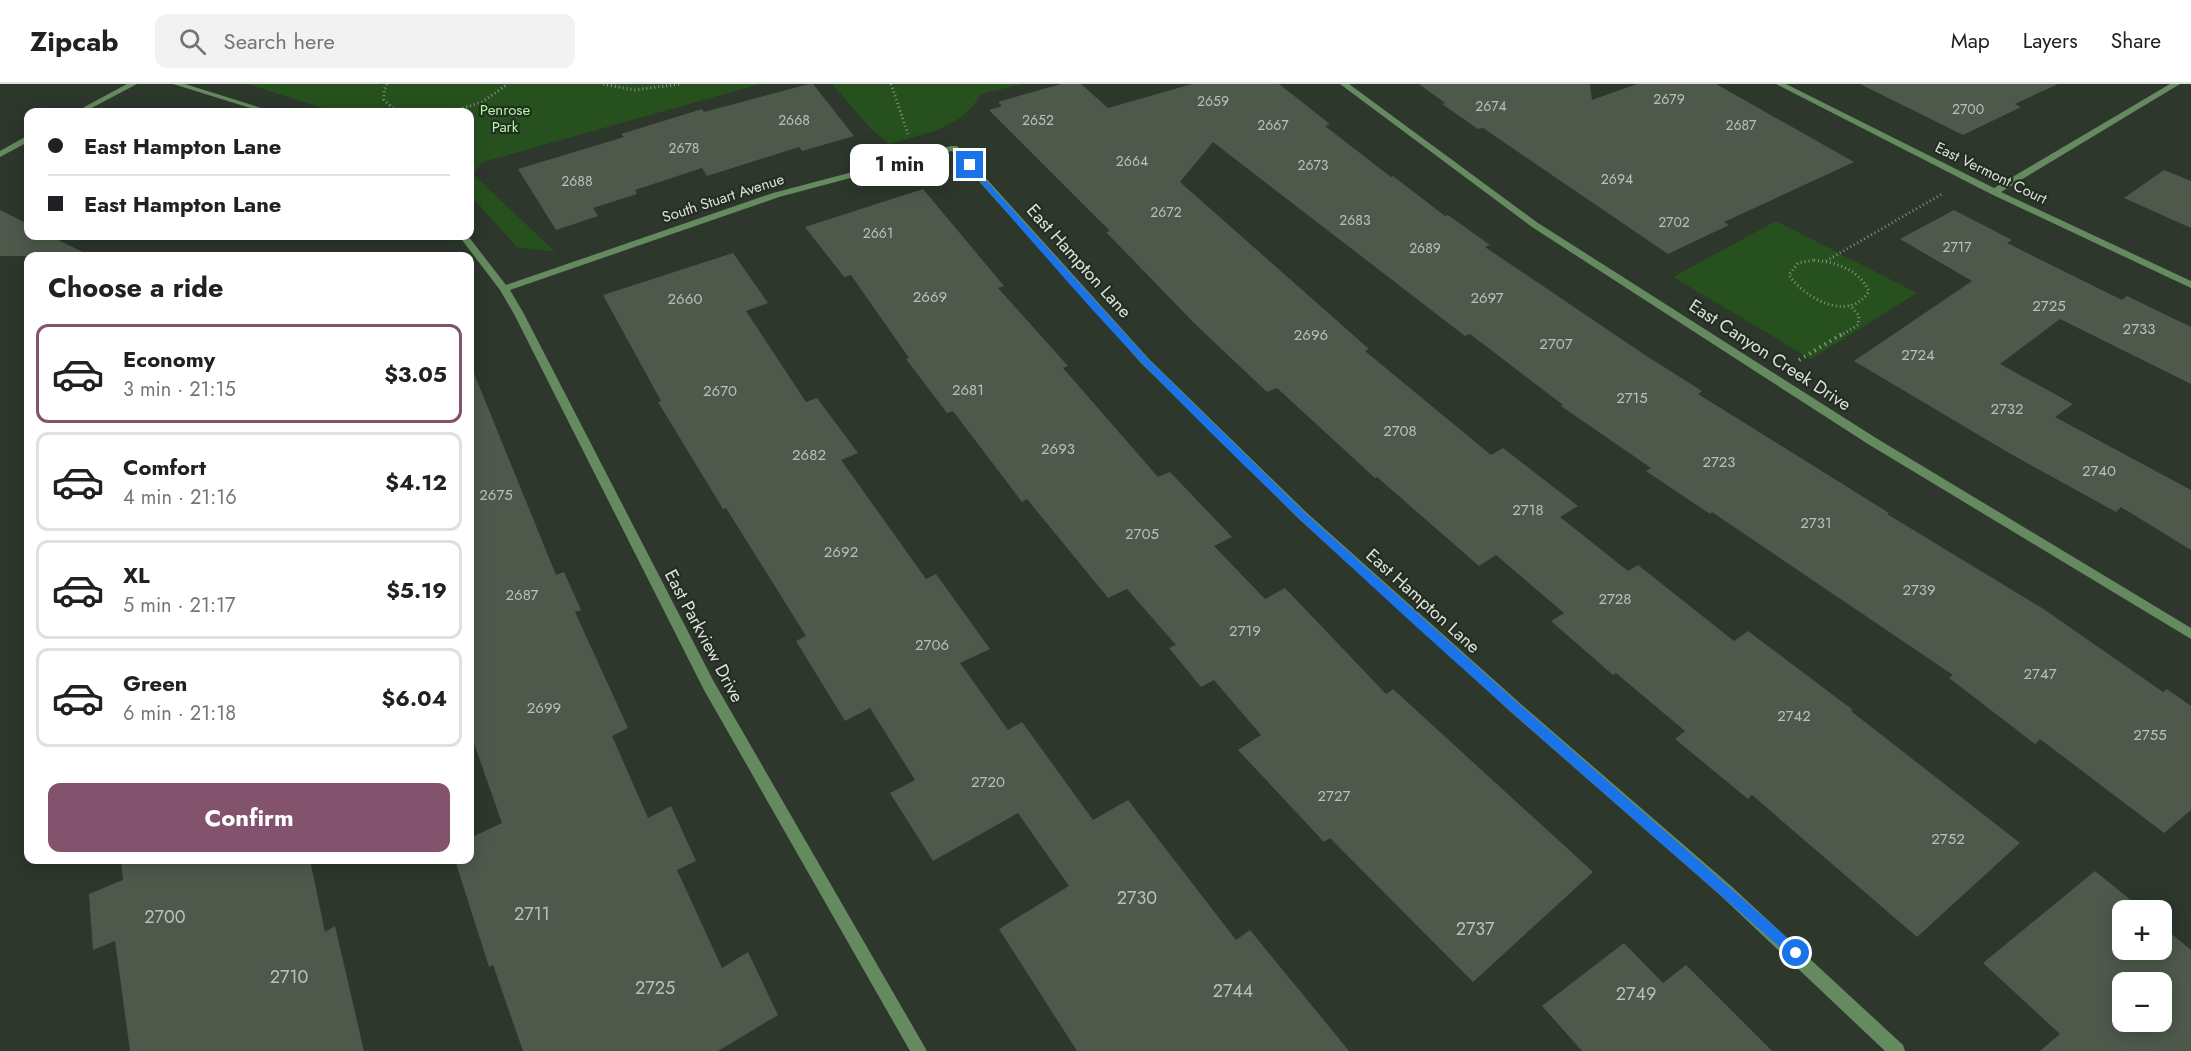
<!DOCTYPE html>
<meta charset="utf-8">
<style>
body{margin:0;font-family:Jost,sans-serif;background:#f2f2f2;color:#202124;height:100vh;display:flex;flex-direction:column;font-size:22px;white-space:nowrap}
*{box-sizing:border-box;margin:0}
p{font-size:20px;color:#757577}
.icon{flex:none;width:33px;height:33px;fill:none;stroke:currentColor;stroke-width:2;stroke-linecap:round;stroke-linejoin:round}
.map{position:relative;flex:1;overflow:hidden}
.sheet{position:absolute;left:24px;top:168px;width:450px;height:612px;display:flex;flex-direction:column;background:#fff;border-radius:12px;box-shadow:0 3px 15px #0003}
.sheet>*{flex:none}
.hud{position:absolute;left:24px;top:24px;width:450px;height:132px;border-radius:12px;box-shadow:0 3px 15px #0003;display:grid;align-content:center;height:132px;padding:0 24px;background:#fff}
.tools{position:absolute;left:2112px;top:816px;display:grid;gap:12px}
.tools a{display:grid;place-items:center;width:60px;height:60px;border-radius:12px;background:#fff;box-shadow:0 3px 15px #0003;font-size:30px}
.end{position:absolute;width:27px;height:27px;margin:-14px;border:8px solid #1a73e8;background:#fff;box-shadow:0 0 0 3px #fff}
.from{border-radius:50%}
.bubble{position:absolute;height:42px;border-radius:12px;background:#fff;box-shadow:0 3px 15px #0003;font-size:20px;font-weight:700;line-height:42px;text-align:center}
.hud b{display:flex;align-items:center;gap:21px;height:57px;font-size:22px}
.hud b+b{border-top:2px solid #e0e0e0}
.hud i{width:15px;height:15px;background:#202124}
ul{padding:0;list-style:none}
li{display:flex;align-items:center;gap:18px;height:99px;margin:0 12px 9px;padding:0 12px;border:3px solid #e0e0e0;border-radius:12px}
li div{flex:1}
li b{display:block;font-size:22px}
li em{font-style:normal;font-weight:700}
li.selected{border-color:#83526c}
li>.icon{width:54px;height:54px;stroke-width:1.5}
h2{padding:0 24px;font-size:27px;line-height:72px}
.button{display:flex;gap:12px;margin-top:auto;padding:12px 24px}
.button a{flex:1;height:69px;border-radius:12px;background:#83526c;color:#fff;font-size:24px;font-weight:700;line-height:69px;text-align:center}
header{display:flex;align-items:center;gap:36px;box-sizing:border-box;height:84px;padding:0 30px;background:#fff;border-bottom:2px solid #e0e0e0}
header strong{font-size:28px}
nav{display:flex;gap:33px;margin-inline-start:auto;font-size:21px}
.search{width:420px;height:54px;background:#f2f2f2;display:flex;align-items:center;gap:15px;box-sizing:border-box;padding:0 21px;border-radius:12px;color:#757577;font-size:22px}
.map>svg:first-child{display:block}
.green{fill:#26511e}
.building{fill:#4e594c;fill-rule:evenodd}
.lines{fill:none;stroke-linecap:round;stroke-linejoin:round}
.path-far1{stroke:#878f86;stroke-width:3;stroke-dasharray:1 3;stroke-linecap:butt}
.path{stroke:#878f86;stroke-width:4;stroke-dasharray:1.5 4.5;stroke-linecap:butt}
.minor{fill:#658a5f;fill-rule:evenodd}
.route{fill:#1a73e8}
.labels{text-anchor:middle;stroke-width:4.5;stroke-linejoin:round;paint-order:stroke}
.far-number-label{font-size:14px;fill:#b8c0b7}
.far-park-label{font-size:15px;fill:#adf8a0;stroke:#242d22}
.far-street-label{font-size:15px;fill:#dce2db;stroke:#242d22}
.number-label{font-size:15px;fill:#b8c0b7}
.street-label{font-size:18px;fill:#dce2db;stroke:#242d22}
.near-number-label{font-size:18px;fill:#b8c0b7}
</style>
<header>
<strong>Zipcab</strong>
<div class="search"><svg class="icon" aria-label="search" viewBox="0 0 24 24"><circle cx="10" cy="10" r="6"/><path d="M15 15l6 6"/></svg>Search here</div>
<nav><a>Map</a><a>Layers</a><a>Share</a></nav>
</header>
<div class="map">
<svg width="2191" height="967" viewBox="0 0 2191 967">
<rect width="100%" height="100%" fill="#2d372c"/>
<g class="green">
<path d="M248,0H760L483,78L473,90L555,168L517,163L470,111V28H335Z"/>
<path d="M832,0H1022L981,10C961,45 926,49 889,60L872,46Z"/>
<path d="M1776,137L1917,209L1811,275L1673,193Z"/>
</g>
<g class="building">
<path d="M809,0H813L854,52L802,67L799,63L707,92L702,84L635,106L637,110L593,124L598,132L556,146L518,85L624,53L621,50L702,25L704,28Z"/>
<path d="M1061,0H1081L1108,24L1192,0H1279L1330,40L1325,42L1391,93L1393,92L1445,132L1448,131L1490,161L1485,163L1645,271L1702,307L1698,310L1889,429L1887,430L2042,524L2163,608L2167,605L2191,622V726L2164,749L2040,655L2035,660L1949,594L1953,591L1712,428L1710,430L1646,387L1651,384L1561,322L1563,321L1470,250L1465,252L1213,58L1180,98L1369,265L1365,267L1491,371L1503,364L1578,422L1560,433L1628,487L1638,481L1734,557L1748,547L1853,626L1851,627L2020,759L1917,853L1752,711L1748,715L1675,655L1685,647L1616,589L1613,591L1551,537L1564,529L1496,471L1479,482L1377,393L1375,394L1277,304L1267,308L1194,239L1106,148L1110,147L989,26L1002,22L998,18Z"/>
<path d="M1419,0H1590L1592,16L1637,0H1716L1854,78L1724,138L1729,141L1668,170L1483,44L1478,45L1442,20L1445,19Z"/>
<path d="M1860,0H2058L2015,20L2021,23L1963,51Z"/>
<path d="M2164,86L2191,97V144L2124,114Z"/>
<path d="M923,105L1004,202L998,204L1068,282L1063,284L1158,393L1170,388L1232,453L1214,462L1265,515L1285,504L1386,610L1393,605L1593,788L1473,898L1330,754L1324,758L1238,666L1261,651L1214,596L1201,603L1169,564L1176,561L1127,505L1108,514L1027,415L1022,418L953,327L947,329L906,275L909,274L851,191L844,193L805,143Z"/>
<path d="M0,126L28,140V152H50L91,172H0Z"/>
<path d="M1954,126L2012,156L2007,159L2122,216L2127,212L2191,243V300L2060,235L2000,280L2073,320L2055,333L2191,406V466L2121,423L2116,428L2009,369L1854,277L1972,197L1900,155Z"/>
<path d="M733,169L768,219L746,227L806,318L817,314L858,369L841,376L926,495L936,490L990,565L960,579L1008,646L1022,638L1093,736L1128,716L1236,856L1250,846L1349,967H1077L999,845L1069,802L1018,729L933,777L890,709L915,696L870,624L845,637L796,557L806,552L726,424L723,425L658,318L661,317L603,211Z"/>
<path d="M471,282L556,491L564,488L581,526L575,528L628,644L612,652L648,734L671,722L696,777L677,786L722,884L748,868L778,931L718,967H523L493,881L489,883L455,776H470V754L502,739L470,648Z"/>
<path d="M121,776H310L325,848L335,842L364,967H130L115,857L93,866L89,810L123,796Z"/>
<path d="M2095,787L2143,826H2122V866H2162V842L2191,866V967H2040L2060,950L1983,879ZM2122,898H2162V938H2122Z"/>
<path d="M1624,859L1663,899L1686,881L1772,967H1582L1542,922Z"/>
</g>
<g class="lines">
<g class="path-far1">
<path d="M387,0L384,6V16L393,24L405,28"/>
<path d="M603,0L634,6L681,0"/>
<path d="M891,0L908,50"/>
<path d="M451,28L482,18L508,0"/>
<path d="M1814,176C1837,179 1858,185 1869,207C1850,239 1805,215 1789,191L1798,179Z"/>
<path d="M1826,177L1942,110"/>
<path d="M1840,252L1858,241L1859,232L1850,221"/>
</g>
<path class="path" d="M1799,276L1842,250"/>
<g class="minor">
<path d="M127,0H137L84,28H75Z"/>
<path d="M173,0H185L274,28H263Z"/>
<path d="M1340,0H1349L1538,139L1876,354L2191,544V555L1868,360L1532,143Z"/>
<path d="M1776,0H1786L1994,104L2170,0H2180L2001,108L2191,197V204L1991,110Z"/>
<path d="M25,53H28V58L0,73V67Z"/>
<path d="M951,62H957L1149,275L1307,429L1522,621L1730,801L1903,961L1905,967H1885L1720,811L1512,629L1299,435L1141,279L952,67L779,113L510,206L524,230L714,598L927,967H910L704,606L514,230L500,206L459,152H468L506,201L773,109Z"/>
</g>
</g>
<path class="route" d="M970,79L1148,275L1306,430L1521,622L1800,865L1802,869L1800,873H1791C1572,680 1347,491 1143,280C1082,217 1026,149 967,83Z"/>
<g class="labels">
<g class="far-number-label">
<text x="1669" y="20">2679</text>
<text x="1213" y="22">2659</text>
<text x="1491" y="27">2674</text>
<text x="1968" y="30">2700</text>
<text x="794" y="41">2668</text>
<text x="1038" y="41">2652</text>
<text x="1273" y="46">2667</text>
<text x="1741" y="46">2687</text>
<text x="684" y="69">2678</text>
<text x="1132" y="82">2664</text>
<text x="1313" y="86">2673</text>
<text x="1617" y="100">2694</text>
<text x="577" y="102">2688</text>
<text x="1166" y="133">2672</text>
<text x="1355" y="141">2683</text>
<text x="1674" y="143">2702</text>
<text x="878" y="154">2661</text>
<text x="1957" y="168">2717</text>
<text x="1425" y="169">2689</text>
</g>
<g class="far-park-label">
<text x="505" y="31">Penrose<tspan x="505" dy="17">Park</tspan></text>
</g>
<g class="far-street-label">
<text transform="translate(1991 89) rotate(26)" y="5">East Vermont Court</text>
<text transform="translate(723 114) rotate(-18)" y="5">South Stuart Avenue</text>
</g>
<g class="number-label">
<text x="930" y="218">2669</text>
<text x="1487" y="219">2697</text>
<text x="685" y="220">2660</text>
<text x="2049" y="227">2725</text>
<text x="2139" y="250">2733</text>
<text x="1311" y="256">2696</text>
<text x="1556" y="265">2707</text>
<text x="1918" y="276">2724</text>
<text x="968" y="311">2681</text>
<text x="720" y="312">2670</text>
<text x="1632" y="319">2715</text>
<text x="2007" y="330">2732</text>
<text x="1400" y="352">2708</text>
<text x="1058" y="370">2693</text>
<text x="809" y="376">2682</text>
<text x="1719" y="383">2723</text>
<text x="2099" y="392">2740</text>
<text x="496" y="416">2675</text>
<text x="1528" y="431">2718</text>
<text x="1816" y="444">2731</text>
<text x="1142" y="455">2705</text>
<text x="841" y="473">2692</text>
<text x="1919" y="511">2739</text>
<text x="522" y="516">2687</text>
<text x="1615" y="520">2728</text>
<text x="1245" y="552">2719</text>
<text x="932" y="566">2706</text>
<text x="2040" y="595">2747</text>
<text x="544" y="629">2699</text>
<text x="1794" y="637">2742</text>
<text x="2150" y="656">2755</text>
<text x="988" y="703">2720</text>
<text x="1334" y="717">2727</text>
<text x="1948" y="760">2752</text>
</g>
<g class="street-label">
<text transform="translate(1079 177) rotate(48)" y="6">East Hampton Lane</text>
<text transform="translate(1770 271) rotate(33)" y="6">East Canyon Creek Drive</text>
<text transform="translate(1423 517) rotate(42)" y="6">East Hampton Lane</text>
<text transform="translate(704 552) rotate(62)" y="6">East Parkview Drive</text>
</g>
<g class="near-number-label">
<text x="1137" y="820">2730</text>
<text x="532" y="836">2711</text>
<text x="165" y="839">2700</text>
<text x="1475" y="851">2737</text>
<text x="289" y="899">2710</text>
<text x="655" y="910">2725</text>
<text x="1233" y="913">2744</text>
<text x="1636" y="916">2749</text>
</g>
</g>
</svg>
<div class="tools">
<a>+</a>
<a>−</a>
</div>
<i class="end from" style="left:1796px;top:869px"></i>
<i class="end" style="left:970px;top:81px"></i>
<div class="bubble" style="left:850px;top:60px;width:99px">1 min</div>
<div class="hud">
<b><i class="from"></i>East Hampton Lane</b>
<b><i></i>East Hampton Lane</b>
</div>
<section class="sheet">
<h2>Choose a ride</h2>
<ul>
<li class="selected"><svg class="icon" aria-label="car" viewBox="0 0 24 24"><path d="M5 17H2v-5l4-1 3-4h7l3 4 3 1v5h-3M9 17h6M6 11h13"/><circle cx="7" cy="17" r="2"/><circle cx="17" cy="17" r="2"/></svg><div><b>Economy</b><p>3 min · 21:15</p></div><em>$3.05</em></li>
<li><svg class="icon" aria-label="car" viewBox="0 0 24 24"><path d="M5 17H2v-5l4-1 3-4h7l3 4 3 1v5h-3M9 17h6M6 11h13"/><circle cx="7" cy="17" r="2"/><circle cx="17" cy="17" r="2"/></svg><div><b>Comfort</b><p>4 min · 21:16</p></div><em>$4.12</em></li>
<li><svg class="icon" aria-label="car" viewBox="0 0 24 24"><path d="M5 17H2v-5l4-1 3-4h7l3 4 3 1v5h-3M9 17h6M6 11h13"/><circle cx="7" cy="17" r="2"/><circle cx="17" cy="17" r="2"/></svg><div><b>XL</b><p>5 min · 21:17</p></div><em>$5.19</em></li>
<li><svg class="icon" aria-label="car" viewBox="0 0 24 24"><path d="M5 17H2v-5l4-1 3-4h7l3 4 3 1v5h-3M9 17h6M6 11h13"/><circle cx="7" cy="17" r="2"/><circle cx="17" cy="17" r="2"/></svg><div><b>Green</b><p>6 min · 21:18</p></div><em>$6.04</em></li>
</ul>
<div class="button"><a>Confirm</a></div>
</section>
</div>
